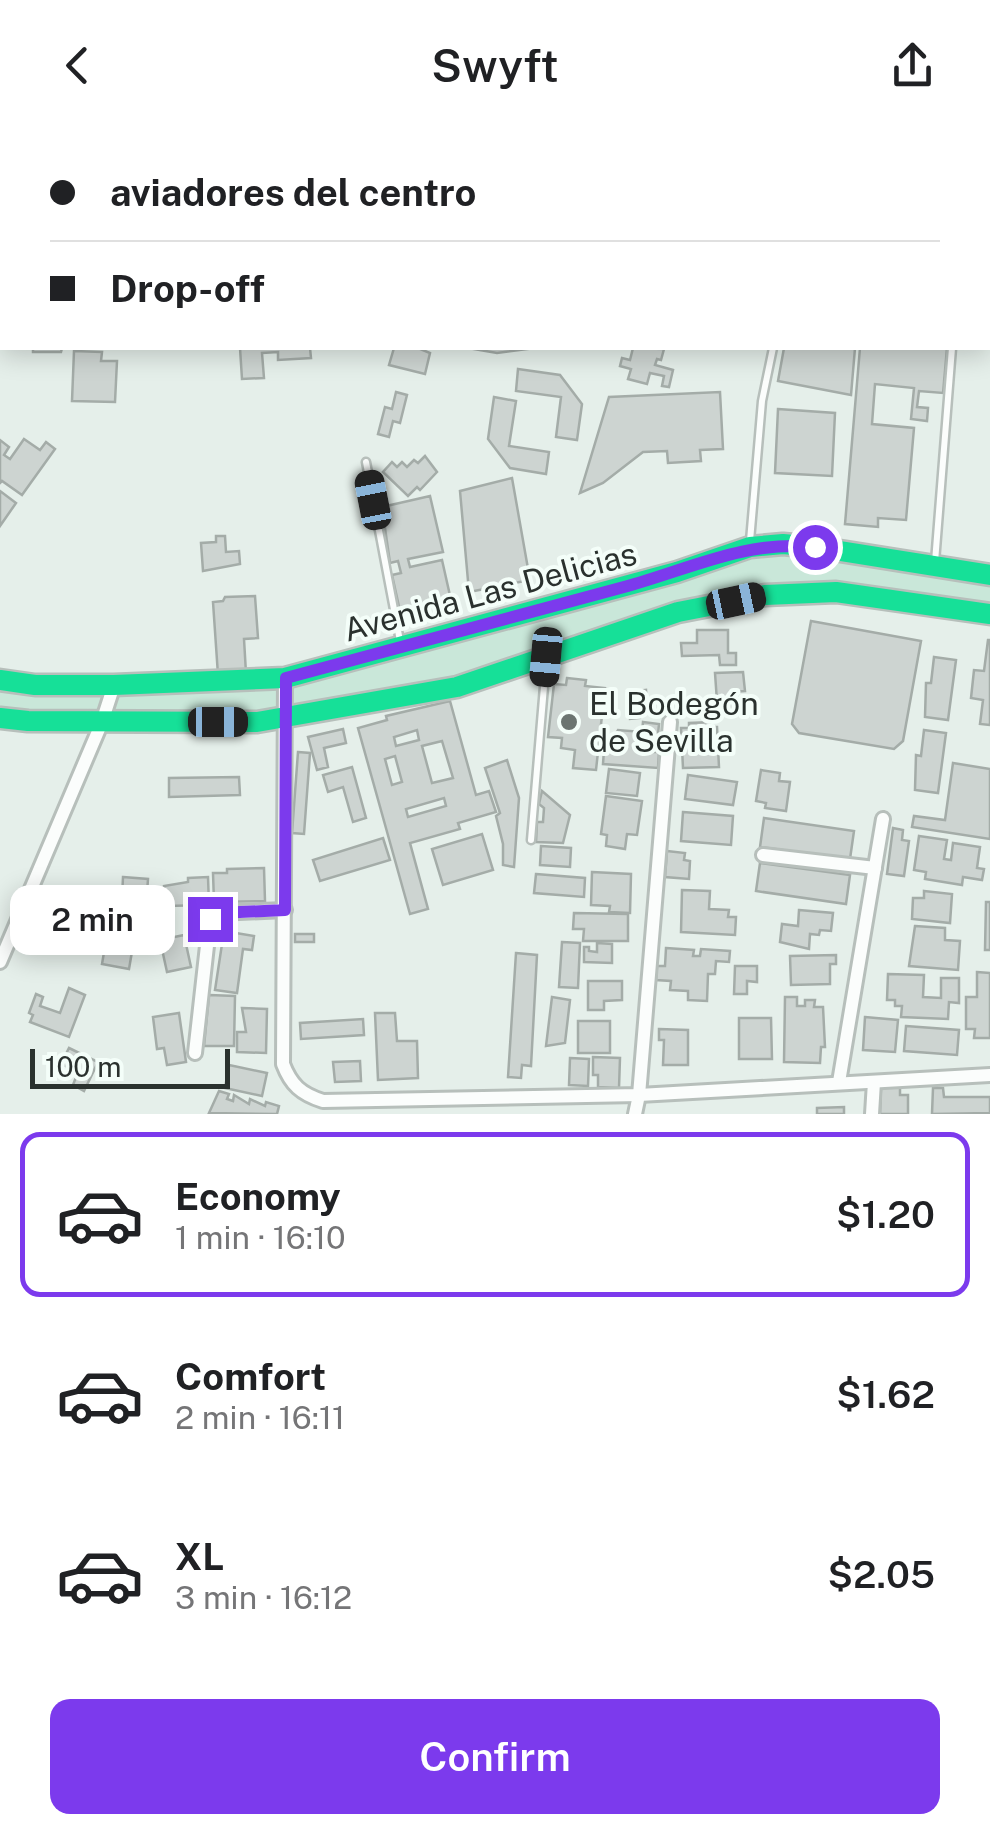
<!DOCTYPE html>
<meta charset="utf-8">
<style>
body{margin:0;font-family:"Public Sans",sans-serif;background:#f6f6f6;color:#202124;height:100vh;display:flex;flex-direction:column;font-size:38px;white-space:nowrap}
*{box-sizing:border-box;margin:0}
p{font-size:32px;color:#757577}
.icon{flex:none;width:55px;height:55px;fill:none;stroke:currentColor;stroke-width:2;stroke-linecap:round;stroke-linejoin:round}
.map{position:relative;height:984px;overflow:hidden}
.panel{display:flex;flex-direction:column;background:#fff;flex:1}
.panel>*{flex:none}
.top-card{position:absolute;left:0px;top:0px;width:990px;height:220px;box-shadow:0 5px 25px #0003;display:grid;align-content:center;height:220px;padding:0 50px;background:#fff}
.scale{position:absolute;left:30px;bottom:25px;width:200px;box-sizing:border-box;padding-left:10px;border:5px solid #2a312e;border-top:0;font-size:28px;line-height:35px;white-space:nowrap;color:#2a312e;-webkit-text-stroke:8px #f4fef9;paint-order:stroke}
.end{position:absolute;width:45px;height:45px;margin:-22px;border:12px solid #7c3aed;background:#fff;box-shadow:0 0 0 5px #fff}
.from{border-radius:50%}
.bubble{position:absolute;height:70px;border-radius:20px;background:#fff;box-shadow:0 5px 25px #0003;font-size:32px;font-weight:600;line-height:70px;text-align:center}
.car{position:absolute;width:30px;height:60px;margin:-30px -15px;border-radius:12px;box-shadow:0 0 8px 2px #0007;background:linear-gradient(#222 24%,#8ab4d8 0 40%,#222 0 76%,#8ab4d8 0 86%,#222 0)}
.top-card b{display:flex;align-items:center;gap:35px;height:95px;font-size:38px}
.top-card b+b{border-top:2px solid #e0e0e0}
.top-card i{width:25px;height:25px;background:#202124}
ul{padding:18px 0 0;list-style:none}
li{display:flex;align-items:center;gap:30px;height:165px;margin:0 20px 15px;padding:0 30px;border:5px solid transparent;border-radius:20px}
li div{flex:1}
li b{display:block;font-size:38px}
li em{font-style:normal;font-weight:600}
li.current{border-color:#7c3aed}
li>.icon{width:90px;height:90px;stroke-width:1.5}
.cta{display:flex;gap:20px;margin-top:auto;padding:20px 50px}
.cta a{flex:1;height:115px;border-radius:20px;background:#7c3aed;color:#fff;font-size:40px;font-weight:600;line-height:115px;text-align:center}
header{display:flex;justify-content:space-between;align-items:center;height:130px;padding:0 50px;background:#fff;font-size:45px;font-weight:600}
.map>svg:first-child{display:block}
.green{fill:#c9e7d9}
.building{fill:#cdd4d1;stroke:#a4aca8;stroke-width:2.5;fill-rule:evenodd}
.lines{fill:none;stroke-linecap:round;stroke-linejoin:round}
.lane-casing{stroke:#b7bfbb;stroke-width:11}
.street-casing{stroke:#b7bfbb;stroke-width:18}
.fast-casing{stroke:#b7bfbb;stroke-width:25}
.lane{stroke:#fbfdfc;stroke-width:6}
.street{stroke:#fbfdfc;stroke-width:12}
.fast{stroke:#16e098;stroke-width:20}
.route{stroke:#7c3aed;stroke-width:12}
.poi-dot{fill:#6b7470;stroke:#f4fef9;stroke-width:4}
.labels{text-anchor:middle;stroke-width:8;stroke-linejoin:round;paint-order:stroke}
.street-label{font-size:32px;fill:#2a312e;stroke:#f4fef9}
.poi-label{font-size:32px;fill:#2a312e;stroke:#f4fef9;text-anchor:start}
</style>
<header><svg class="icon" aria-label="back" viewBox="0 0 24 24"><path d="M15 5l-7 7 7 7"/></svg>Swyft<svg class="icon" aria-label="share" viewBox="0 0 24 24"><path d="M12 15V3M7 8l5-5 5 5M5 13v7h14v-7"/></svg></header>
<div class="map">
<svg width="990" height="984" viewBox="0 0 990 984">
<rect width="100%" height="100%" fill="#e5efea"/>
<path class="green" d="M750,417L990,445V485L765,465L457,557L287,589L0,588V550L285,548Z"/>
<g class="building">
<path d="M33,218H62L61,222H33Z"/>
<path d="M240,218H310L311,228L278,230V222L262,223L264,248L242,249Z"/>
<path d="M394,218H418L430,223L425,244L389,235Z"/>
<path d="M468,218H535L497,223Z"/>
<path d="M633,218L664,219L661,230L657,229L655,235L673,240L669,257L662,256L664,246L650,243L647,254L628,249L631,239L620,236L622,228L630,230Z"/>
<path d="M784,218H855L851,265L778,251Z"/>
<path d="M860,218H947L943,263L919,261L917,277L928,278L927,291L911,289L914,258L875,254L872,294L914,298L906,390L878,388V397L845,394Z"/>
<path d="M74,221L102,222L101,231H117L115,272L72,271Z"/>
<path d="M518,239L560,245L582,274L577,310L556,307L561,267L516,261Z"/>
<path d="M396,262L407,265L400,293L393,291L389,307L378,304L385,277L392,279Z"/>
<path d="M720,262L723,319L700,320L701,331L668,333L667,321L643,322L603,353L580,363L609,267Z"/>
<path d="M494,267L516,271L509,316L549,322L546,344L510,338L488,309Z"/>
<path d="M778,279L835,283L832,346L775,343Z"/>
<path d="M24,309L40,320L46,312L55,319L22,365L2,351L0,353V310L9,317L4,325L10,329Z"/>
<path d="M425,326L437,342L420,360L417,357L408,366L383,342L392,332L397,337L402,332L407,337L414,330L418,333Z"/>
<path d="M512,348L530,450L469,462L460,361Z"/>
<path d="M0,361L16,373L0,396Z"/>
<path d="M430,366L443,422L408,429L410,437L442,430L451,470L400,481L392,445L401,443L398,431L390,433L382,377Z"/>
<path d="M216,406H225L226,422L239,421L240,434L203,441L201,413L216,412Z"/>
<path d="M255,466L258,508L244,509L246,543L218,545L213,472L223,471L225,467Z"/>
<path d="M811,491L921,511L903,611L894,619L799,603L792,594Z"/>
<path d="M697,500H728V523H736V535H720L719,525L682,526L681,513H697Z"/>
<path d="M988,510H990V595L980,594L983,570L971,568L974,540L984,541Z"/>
<path d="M934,527L956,530L948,590L925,587L926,553H931Z"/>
<path d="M743,542L745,561L731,562L732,572L749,571L750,584L718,586L715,543Z"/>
<path d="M567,548L586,550L585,556L605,558L596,640L573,638L575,620L561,618L562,608L548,607L554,554L566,555Z"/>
<path d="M646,560L647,575L639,576L640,588L630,589L627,562Z"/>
<path d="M450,571L476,665L489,661L496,682L458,693L460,699L410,713L428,779L410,784L358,598L387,590L386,586ZM417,600L419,610L396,616L394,607ZM442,611L453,648L432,653L422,616ZM395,626L402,652L392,655L385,629ZM444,668L446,676L408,687L406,679Z"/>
<path d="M643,592L659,594L658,604H651L650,622H659L658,638L603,634L605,606L614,607L618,600L642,602Z"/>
<path d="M711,592V597H717L719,637L683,638L681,598H689V593Z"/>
<path d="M343,599L346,613L324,618L328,637L317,640L308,607Z"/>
<path d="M924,600L946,603L938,663L915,660L916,625L921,626Z"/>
<path d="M298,622L310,623L304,704L292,703Z"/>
<path d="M507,630L519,668L514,737L503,735V714L496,686L500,683L485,638Z"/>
<path d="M953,633L990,639V709L912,697L914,686L945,690Z"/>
<path d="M352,637L366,688L353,692L343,657L328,662L323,645Z"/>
<path d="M609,639L640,643L637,666L606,663Z"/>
<path d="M761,640L780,643L779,651L790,652L786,681L765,678L766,673L756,671Z"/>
<path d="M688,645L737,652L733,675L685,669Z"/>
<path d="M239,647L240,665L169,667V648Z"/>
<path d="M542,661L570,685L563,713L536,712L537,692H543L544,678L539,674Z"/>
<path d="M606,666L642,671L637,705L627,704L625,719L606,716L607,705L601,704Z"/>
<path d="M683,682L733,686L731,715L681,711Z"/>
<path d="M764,688L854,701L850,729L760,717Z"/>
<path d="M893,698L903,700L902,710L909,711L904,746L887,744Z"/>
<path d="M482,704L493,740L443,755L432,719Z"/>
<path d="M919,706L947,710L944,729L951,730L953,713L980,717L977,738L984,739L982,750L963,747L962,755L925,749L926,742L914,740Z"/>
<path d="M383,708L390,730L320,751L313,730Z"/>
<path d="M541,716L571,718L570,737L540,735Z"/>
<path d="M667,721L685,723L684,730L690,731L689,749L665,747Z"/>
<path d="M760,733L850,745L846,774L756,761Z"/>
<path d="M264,738L265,771L214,772L213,743H227V739Z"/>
<path d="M592,742L631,744L630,783L609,782L610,776L591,775Z"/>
<path d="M536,744L585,748L584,767L534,763Z"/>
<path d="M123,747L148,749L145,792L121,790Z"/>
<path d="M208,747L209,775L165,776L164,756L188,752V748Z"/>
<path d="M682,760L710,761L709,779L729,780L728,787H736L735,805L681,802Z"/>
<path d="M924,761L952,764L950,793L912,789L913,768H924Z"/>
<path d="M986,772H990V820H985Z"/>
<path d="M799,780L833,783L831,801L820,800L819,805L810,804L809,819L780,812L782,794L798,796Z"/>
<path d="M574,783L628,784V811H583L584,799H573Z"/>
<path d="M42,784L61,790L57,807L61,808L59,814L31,807L35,790L40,791Z"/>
<path d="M109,793L146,800L144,812L134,810L129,839L102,834Z"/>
<path d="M915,796L945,798V810L960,811L958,840L909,836Z"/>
<path d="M224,801L254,806L252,820L243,819L237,863L215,860Z"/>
<rect x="295" y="804" width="19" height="8"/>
<path d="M184,805L191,837L167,842L160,810Z"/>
<path d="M562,812L580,813L578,858L559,857Z"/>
<path d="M597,813L612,814V833L584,832V817H589V821L597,822Z"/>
<path d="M666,818L694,820L693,826H700L701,819L730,821L729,832L716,831L715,844H708L707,871L688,870V861L670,860L671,851L656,850L657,836H665Z"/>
<path d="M516,823L537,825L531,936L522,935L521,948L508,947Z"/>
<path d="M836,825V834H830V854L791,855L790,826Z"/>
<path d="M735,836H757V852L747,851V864H734Z"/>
<path d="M977,842L990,843V908H974L975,899H966V867H977Z"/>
<path d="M888,844L924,845L923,867L941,868V848H959V873L949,872L948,889L901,887L902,876H895V870H887Z"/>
<path d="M588,851H622V870L604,871V880H588Z"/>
<path d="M69,858L85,865L69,907L30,892L33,885L29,883L36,864L43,867L40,876L60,883Z"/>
<path d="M209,865L235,866L234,916H204Z"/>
<path d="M552,867L570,870L565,913L546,916Z"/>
<path d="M785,867H797V876H805V870H815L814,877H823L825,917H821L820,933L784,932Z"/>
<path d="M242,878L267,879L266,923L237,922V902H246Z"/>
<path d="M179,883L186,932L167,935L164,918L157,919L153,887Z"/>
<path d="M375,883H395L397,911H417L418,948L378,950Z"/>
<path d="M865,887L898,890L895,922L863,920Z"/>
<path d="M739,888H771L772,929H739Z"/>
<path d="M363,889L364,905L301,909L300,893Z"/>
<rect x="578" y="891" width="32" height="32"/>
<path d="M906,896L959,900L957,925L904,921Z"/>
<path d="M659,899L688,900V935H663L664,910H659Z"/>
<path d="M69,918L98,932L84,961L73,955L78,942L61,934Z"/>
<path d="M593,927L620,928L619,958L598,957V945H593Z"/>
<path d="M570,928L589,929L588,956L569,955Z"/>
<path d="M360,931L361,951L335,952L333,932Z"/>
<path d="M229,935L267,943L262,966L225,958Z"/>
<path d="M881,957H900V965H908V984H880Z"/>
<path d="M933,958H943L944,967H990V983L932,984Z"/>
<path d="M219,961L229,964L227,969L233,971L234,965L249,974L250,969L265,976L266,972L279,976L277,984L209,983Z"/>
<path d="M844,977V984H817V978Z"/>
</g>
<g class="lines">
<defs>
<g id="lane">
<path d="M817,2L818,0"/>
<path d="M366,332L400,511"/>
<path d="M750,411L762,271L773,218"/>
<path d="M935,432L952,218"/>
<path d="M531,710L546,533"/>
</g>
<g id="street">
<path d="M154,0V2"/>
<path d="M352,0V2"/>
<path d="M368,2L390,0"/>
<path d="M481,2L482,0"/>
<path d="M0,130L2,110"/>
<path d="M0,160H2"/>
<path d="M285,548L283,934C291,955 301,964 323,971L639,965L990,945"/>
<path d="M763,725L875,738"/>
<path d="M0,832L102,592L114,555"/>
<path d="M195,923L210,789L217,783L285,780"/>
<path d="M839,952L883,689"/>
<path d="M635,984L639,965L670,592"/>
<path d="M872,984L874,952"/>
</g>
<g id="fast">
<path d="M0,550L35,555H114L285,548L677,442L750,417L783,414L815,417L990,445"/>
<path d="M0,588L28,591L257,592L457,557L678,482L765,465L836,462L990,484"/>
</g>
</defs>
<use href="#lane" class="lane-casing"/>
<use href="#street" class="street-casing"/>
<use href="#fast" class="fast-casing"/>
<use href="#lane" class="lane"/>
<use href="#street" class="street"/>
<use href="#fast" class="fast"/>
</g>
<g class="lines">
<path class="route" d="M210,789L218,783L285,780L286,548C398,518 511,488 624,457C690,439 745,410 815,417"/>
</g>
<circle class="poi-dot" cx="569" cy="592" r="10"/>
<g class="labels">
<g class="street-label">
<text transform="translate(490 462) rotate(-15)" y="11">Avenida Las Delicias</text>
</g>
<g class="poi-label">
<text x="589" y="585">El Bodegón<tspan x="589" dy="37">de Sevilla</tspan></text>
</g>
</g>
</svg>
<div class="scale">100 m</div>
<i class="end from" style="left:815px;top:417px"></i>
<i class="end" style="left:210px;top:789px"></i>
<div class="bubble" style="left:10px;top:755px;width:165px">2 min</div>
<i class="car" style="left:373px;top:370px;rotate:349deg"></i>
<i class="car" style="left:736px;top:471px;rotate:78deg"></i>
<i class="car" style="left:546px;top:527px;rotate:185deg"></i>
<i class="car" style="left:218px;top:592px;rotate:90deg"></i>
<div class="top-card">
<b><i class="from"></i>aviadores del centro</b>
<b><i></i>Drop-off</b>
</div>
</div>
<section class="panel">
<ul>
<li class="current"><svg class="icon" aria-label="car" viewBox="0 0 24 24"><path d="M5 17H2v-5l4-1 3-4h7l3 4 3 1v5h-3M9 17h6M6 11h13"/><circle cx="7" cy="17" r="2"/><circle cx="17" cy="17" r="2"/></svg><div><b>Economy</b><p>1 min · 16:10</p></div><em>$1.20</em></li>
<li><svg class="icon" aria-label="car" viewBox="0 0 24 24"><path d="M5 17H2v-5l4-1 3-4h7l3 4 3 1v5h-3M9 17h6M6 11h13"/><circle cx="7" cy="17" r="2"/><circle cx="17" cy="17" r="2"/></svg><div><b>Comfort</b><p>2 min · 16:11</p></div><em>$1.62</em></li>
<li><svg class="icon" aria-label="car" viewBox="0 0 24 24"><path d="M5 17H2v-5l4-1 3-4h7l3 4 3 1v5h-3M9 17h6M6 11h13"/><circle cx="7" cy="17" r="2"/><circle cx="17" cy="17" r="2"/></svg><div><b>XL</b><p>3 min · 16:12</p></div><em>$2.05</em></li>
</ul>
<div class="cta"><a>Confirm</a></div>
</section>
